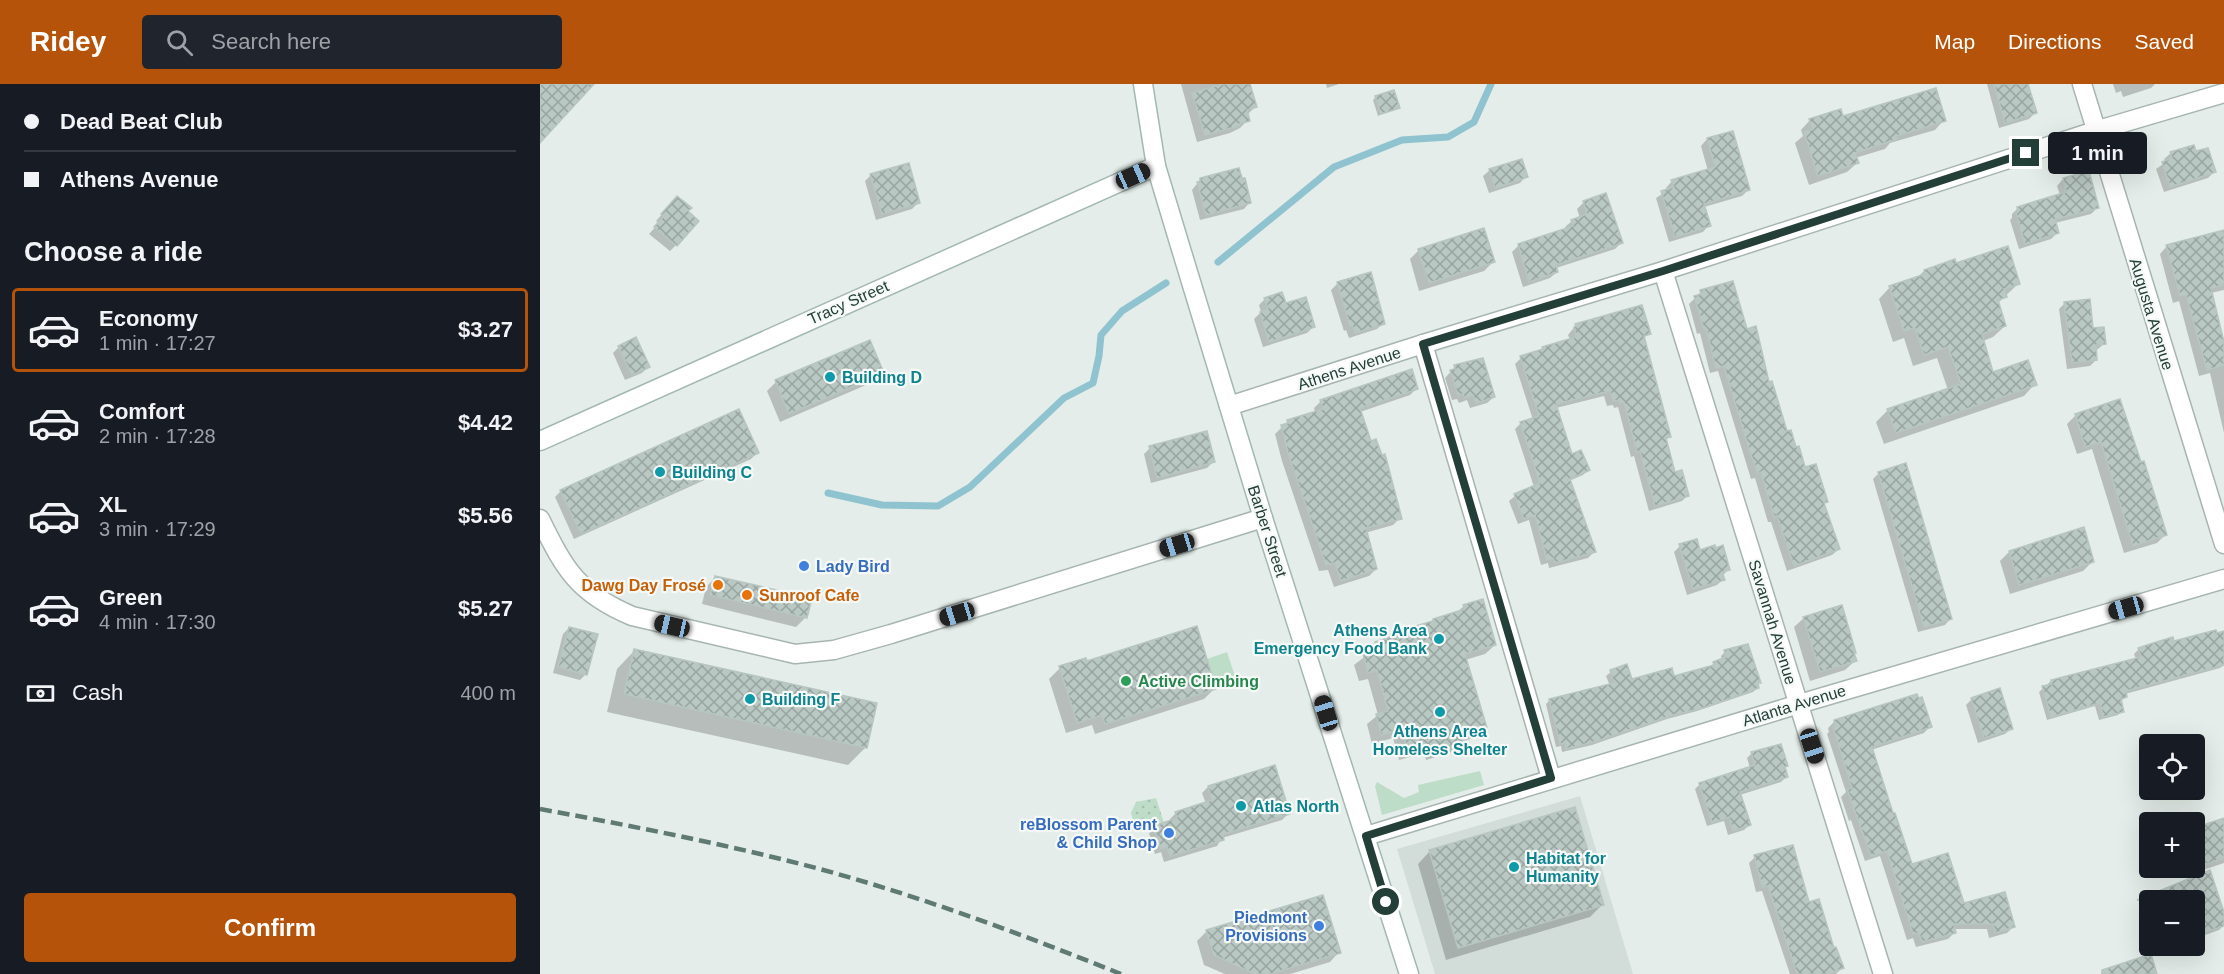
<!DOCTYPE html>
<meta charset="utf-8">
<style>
body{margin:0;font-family:Arial,sans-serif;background:#20242c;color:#f1f3f6;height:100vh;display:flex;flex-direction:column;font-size:22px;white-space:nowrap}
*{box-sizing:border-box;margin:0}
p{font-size:20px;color:#9ea1a6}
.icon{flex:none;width:33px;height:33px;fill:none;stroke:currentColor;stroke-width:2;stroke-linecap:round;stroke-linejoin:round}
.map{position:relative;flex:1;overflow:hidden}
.sheet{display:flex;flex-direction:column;background:#171b24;width:540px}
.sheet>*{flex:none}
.top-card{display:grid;align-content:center;height:132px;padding:0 24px;background:#171b24}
.buttons{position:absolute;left:1599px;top:650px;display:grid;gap:12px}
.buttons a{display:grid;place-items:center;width:66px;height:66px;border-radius:6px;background:#171b24;box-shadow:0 6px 24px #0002;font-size:30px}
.end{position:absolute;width:27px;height:27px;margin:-14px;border:8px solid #243e38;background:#fff;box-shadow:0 0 0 3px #fff}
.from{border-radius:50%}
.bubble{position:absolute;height:42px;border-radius:6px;background:#171b24;box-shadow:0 6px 24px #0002;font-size:20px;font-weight:600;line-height:42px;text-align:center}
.car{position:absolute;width:18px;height:36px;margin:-18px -9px;border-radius:8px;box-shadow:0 0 4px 2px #0007;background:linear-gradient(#222 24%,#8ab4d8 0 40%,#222 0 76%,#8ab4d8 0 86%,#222 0)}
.top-card b{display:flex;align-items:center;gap:21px;height:57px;font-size:22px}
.top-card b+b{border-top:2px solid #363941}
.top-card i{width:15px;height:15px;background:#f1f3f6}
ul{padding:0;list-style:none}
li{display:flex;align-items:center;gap:18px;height:84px;margin:0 12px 9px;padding:0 12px;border:3px solid transparent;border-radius:6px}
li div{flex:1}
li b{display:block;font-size:22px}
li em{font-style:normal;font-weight:600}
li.selected{border-color:#b45309}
li>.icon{width:54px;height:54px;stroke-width:1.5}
h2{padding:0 24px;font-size:27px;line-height:72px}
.pay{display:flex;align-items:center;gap:15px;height:66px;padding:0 24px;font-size:22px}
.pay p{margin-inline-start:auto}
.primary-button{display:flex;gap:12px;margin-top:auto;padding:12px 24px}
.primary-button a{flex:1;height:69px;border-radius:6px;background:#b45309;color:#fff;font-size:24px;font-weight:600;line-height:69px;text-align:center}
header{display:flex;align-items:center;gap:36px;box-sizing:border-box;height:84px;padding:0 30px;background:#b45309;color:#fff}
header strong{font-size:28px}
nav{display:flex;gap:33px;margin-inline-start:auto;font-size:21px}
.search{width:420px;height:54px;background:#20242c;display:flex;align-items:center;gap:15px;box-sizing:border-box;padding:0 21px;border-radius:6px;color:#9ea1a6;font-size:22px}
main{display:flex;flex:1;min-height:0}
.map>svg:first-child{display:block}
.built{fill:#d2ddd9}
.grass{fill:#beddc8}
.park{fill:url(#park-dots)}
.shadow{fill:#0003}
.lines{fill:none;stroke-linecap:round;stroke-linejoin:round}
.stream{stroke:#8fc3cf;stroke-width:7}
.building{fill:url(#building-cross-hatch);stroke:#b7c6c1;stroke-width:1.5}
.street-casing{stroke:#a7b5b0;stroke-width:21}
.secondary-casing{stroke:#a3b8b2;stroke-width:21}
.street{stroke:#fff;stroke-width:18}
.secondary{stroke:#fff;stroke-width:18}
.rail{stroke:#5f7973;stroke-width:4.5;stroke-dasharray:12 6;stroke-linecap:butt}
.route{stroke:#243e38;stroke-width:8}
.culture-dot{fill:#0f9aa8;stroke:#f5f9f7;stroke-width:2}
.shop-dot{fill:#3f7fe0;stroke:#f5f9f7;stroke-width:2}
.food-dot{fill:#e8710a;stroke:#f5f9f7;stroke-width:2}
.leisure-dot{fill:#2e9e5b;stroke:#f5f9f7;stroke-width:2}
.labels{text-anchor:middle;stroke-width:4.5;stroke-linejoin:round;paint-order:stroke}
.street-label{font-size:16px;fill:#243e38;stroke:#f5f9f7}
.culture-label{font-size:16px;font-weight:bold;fill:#0d838f;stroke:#f5f9f7;text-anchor:start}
.shop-label{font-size:16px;font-weight:bold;fill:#366cbe;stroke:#f5f9f7;text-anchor:end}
.food-label{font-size:16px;font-weight:bold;fill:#c56008;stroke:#f5f9f7;text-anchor:end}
.leisure-label{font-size:16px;font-weight:bold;fill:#27864d;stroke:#f5f9f7;text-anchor:start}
</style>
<header>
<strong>Ridey</strong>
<div class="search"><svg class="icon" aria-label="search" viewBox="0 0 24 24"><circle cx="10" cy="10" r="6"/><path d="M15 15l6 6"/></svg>Search here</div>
<nav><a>Map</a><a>Directions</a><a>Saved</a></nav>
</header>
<main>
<section class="sheet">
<div class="top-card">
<b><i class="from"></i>Dead Beat Club</b>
<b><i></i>Athens Avenue</b>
</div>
<h2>Choose a ride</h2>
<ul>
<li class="selected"><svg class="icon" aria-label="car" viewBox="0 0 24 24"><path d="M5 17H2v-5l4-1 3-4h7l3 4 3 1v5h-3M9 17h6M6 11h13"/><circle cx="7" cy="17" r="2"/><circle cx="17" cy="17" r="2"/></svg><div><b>Economy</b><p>1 min · 17:27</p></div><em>$3.27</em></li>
<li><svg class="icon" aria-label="car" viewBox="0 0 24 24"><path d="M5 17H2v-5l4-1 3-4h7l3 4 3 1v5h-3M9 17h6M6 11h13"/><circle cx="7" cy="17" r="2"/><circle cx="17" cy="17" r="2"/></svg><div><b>Comfort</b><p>2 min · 17:28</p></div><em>$4.42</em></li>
<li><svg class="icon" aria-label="car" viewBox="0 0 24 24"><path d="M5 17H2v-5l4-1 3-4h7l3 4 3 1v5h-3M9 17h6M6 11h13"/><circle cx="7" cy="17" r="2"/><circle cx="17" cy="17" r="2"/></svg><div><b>XL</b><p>3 min · 17:29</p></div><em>$5.56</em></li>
<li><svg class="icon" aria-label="car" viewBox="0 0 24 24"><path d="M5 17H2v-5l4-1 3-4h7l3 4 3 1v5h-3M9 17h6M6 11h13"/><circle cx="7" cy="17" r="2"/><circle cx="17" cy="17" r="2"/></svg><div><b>Green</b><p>4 min · 17:30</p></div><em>$5.27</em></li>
</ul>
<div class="pay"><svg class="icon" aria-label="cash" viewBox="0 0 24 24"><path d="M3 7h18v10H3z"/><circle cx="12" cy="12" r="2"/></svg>Cash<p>400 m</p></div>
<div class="primary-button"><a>Confirm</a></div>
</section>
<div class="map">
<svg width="1684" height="890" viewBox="0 0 1684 890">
<defs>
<pattern id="park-dots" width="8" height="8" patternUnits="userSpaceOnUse" patternTransform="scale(1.5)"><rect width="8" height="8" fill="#beddc8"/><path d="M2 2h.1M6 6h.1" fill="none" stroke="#a3bfad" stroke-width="1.8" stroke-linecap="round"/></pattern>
<pattern id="building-cross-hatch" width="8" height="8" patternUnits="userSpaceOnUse" patternTransform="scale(1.5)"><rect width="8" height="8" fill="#bac8c3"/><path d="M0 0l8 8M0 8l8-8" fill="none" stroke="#97a49f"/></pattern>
</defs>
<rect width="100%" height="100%" fill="#e4ede9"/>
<path class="built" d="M1040,712L1093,890H895L857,765Z"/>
<g class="grass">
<path d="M687,568L697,598L676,605L667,575Z"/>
<path d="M940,687L944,701L842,731L835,702L837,698L864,714L879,708L878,701Z"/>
</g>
<path class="park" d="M616,714L624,739L596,747L591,729L596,718Z"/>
<g class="shadow">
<path d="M641,0H709L715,23L707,31L708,36L700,44L690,49L657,58Z"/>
<path d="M786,0H799L787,4Z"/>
<path d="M1447,0H1487L1495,29L1489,35L1459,44Z"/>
<path d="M1573,0H1615L1611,4L1583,13L1581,7L1576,9Z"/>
<path d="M836,13L858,23L838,32L833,16Z"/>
<path d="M1302,34L1404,36L1395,46L1350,59L1345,65L1315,74L1317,79L1307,88L1269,101L1255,59L1263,52L1261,46L1270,36Z"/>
<path d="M1167,55L1208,106L1202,112L1164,123L1169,141L1163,148L1129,158L1116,114L1127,107L1126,104L1132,97L1168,87L1161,62Z"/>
<path d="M1631,69H1655L1674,88L1668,94L1624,108L1616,85L1626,78L1624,75Z"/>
<path d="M950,86L986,92L980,99L949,109L943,92Z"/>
<path d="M331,91L378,119L372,125L336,136L325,97Z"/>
<path d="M1523,95L1557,124L1551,130L1515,139L1517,149L1511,155L1479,165L1470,136L1472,134V130L1478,124L1520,111L1517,102Z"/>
<path d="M660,96L710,118L704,125L660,136L652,106Z"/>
<path d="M1065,111L1081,159L1075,165L1016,184L1017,188L1010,194L983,203L972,168L978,162L1026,146L1025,143L1032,137L1040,134L1037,125L1043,119Z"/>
<path d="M131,120L146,128L136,161L130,167L109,150L119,139L116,137Z"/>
<path d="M1684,147V206L1671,209L1682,255H1684V349L1670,289L1659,292L1639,217L1633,219L1620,170L1627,162Z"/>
<path d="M879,166L953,178L944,187L879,207L870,175Z"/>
<path d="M1415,181L1478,200L1457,220L1465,242L1453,253L1443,257L1452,290L1495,300L1484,312L1344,360L1336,338L1348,326L1408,306L1397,274L1373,282L1364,254L1353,258L1339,215L1350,203L1376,195L1384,187Z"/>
<path d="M798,199L843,239L837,245L809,254L806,246L804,247L791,206Z"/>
<path d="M1161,208L1206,246L1246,349L1264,385L1286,417L1283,420L1299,465L1292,471L1247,487L1231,438H1228L1215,394L1211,395L1178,287L1170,289L1160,249L1157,250L1149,220Z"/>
<path d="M725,215L745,221L773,243L767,249L723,263L714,235L721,228L719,221Z"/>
<path d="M1525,219L1565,259L1558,265L1555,266L1556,276L1550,282L1527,285L1519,225Z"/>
<path d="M1036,241L1109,249L1103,255L1130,352L1125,357L1134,390L1148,411L1142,417L1109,427L1094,372L1091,373L1078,323L1074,324L1073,321L1067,322L1064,312L1016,324L1032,372L1048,386L1043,391L1029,397L1054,468L1048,474L1009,484L1008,479L1001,481L989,436L978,440L969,417L975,412L994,403L975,345L981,339L993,336L975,280L981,274L1000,267L1003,264L1030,256L1028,251Z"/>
<path d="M79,263L108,283L102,289L85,296L73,269Z"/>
<path d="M915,283L954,313L947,319L930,324L927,316L919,319L917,315L912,316L905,294Z"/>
<path d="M343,289L333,298L240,338L227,307L236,298Z"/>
<path d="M877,304L870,311L820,328L860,434L853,441L825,449L836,485L829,492L794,503L788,486L779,487L742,377L735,350L748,337L775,329L774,324L781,317Z"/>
<path d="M1579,317L1625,451L1617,459L1584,469L1552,365L1537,370L1527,340L1535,332Z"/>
<path d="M610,364L673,378L667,384L611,399L604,370Z"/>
<path d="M217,369L211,375L34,455L15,413L21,407Z"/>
<path d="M1339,389L1411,534L1405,541L1378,548L1333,395Z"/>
<path d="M1140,462L1159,468L1189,485L1182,492L1183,495L1177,501L1147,511L1134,468Z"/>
<path d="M1469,468L1553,477L1543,487L1470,510L1460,477Z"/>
<path d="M175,494L266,533L256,543L162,520L166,503Z"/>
<path d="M924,522L955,561L945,570L925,576L946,644L936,653L924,657L915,667L886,676L884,669L859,676L853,654L832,660L827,640L838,631L828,595L819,597L814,581L827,571L826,568L835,559L848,555L853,551L890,540L893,536L916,529Z"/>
<path d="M1264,534L1313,570L1315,577L1305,586L1270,597L1254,543Z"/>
<path d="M29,544L46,590L40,596L13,589L23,550Z"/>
<path d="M1599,565L1684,579V581L1680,584L1585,610L1586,613L1581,617L1582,627L1578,631L1559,636L1555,622L1507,636L1499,608L1511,597L1596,575L1594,570Z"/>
<path d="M94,567L335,621L325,664L308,681L67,628L77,585Z"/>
<path d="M1185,568L1219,598L1216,601L1217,604L1213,608L1157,627L1127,635L1052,661L1022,668L1021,662L1016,663L1006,620L1010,616L1070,602L1066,592L1071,588L1091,597L1133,594L1170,583L1174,579L1182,576L1181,572Z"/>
<path d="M520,584L675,604L664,615L555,650L552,641L526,649L509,595Z"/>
<path d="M1432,615L1472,644L1465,650L1438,659L1426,621Z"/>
<path d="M1294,638L1390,642L1384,649L1331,666L1371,782L1423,821L1473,843L1467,849L1449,854L1447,845H1414V849L1408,855L1376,863L1373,854L1367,856L1340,772L1325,777L1311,736L1309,737L1301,713L1306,708L1287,650L1289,648L1288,644Z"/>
<path d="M1212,669L1244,684L1246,693L1241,698L1200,711L1209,741L1204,746L1188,751L1184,737L1167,742L1155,705L1160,700L1210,684L1207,674Z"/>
<path d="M668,703L748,730L742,736L682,754L677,762L624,778L621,768L615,770L609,749L615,743L631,738L630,735L636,729L666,720L662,709Z"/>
<path d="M1684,735V779L1654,789L1652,783H1654V746Z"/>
<path d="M890,767L1062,821L1050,833L906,876L878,780Z"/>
<path d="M1215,773L1268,820L1302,884L1296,890H1250L1222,807L1216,808L1209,779Z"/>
<path d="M1669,788L1684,833V841L1679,846L1654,855V816H1619Z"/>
<path d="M1610,830V852L1606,854L1599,838Z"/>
<path d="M667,847L799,868L790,878L750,890H685L664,881L657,857Z"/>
</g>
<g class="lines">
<g class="stream">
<path d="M678,178L794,83L862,56L908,53L934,38L951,0"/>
<path d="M288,409L342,421L398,422L430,403L524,314L553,299L559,272L561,251L582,227L626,199"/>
</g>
</g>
<g class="building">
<path d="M0,0H54L0,59Z"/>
<path d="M683,0H710L717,23L707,26L710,37L699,40V42L665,51L652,9Z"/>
<path d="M1454,0H1488L1497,29L1465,39Z"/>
<path d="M1396,4L1406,37L1356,52L1357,55L1315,69L1319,79L1278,92L1264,48L1273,45L1269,35L1301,25L1303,32Z"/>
<path d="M854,6L860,24L841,30L835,12Z"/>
<path d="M1193,47L1210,106L1164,120L1171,142L1135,153L1121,107L1134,103L1131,96L1175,83L1167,54Z"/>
<path d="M1654,61L1656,67L1668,64L1676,88L1630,103L1622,78L1632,74L1630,68Z"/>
<path d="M982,75L988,93L955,104L949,85Z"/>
<path d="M369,79L380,119L342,130L330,90Z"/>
<path d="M699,84L702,94H705L711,119L666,131L657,98H660V94Z"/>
<path d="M1549,87L1559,124L1515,135L1519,149L1485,160L1476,129L1478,128L1477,123L1526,108L1523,94Z"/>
<path d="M1066,109L1083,159L1016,181L1018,188L989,198L978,160L1033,142L1031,136L1047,130L1043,117Z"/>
<path d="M137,112L152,124L148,127L159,137L137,162L114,143L124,132L121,130Z"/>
<path d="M944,144L955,178L889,199L878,165Z"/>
<path d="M1684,146V201L1671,204L1684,258V281L1667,286L1646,211L1640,212L1626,161Z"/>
<path d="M1468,162L1480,200L1464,205L1467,213L1458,216L1466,242L1442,250L1453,288L1488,276L1497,301L1356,349L1347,325L1421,300L1408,263L1384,271L1375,244L1364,247L1349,202L1385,190L1384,186L1415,175L1416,179Z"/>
<path d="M831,188L845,240L815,249L812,241L810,242L797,198Z"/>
<path d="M1193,197L1207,245L1216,242L1229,298L1232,297L1247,347L1251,346L1256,363L1259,362L1265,383L1276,380L1288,418L1284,419L1300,465L1254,482L1237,432L1234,433L1221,388L1218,390L1210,368L1184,282L1176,284L1166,244L1164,245L1154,212L1161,210L1160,206Z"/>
<path d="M742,208L746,219L766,213L775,243L729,258L720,228L728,225L724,214Z"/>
<path d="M1550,215L1553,244L1564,243L1566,260L1556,261L1557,276L1532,279L1524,218Z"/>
<path d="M1102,221L1111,250L1104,252L1131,353L1126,354L1135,388L1142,386L1149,412L1115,422L1100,367L1097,368L1084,318L1080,319L1079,316L1073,317L1070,307L1016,320L1032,370L1041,366L1050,386L1030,395L1056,468L1015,479L1013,474L1007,476L995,431L984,435L974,410L1000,399L980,338L999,332L980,272L1003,265L1002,263L1036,253L1034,243L1036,242L1035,240Z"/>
<path d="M96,253L110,283L92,291L78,262Z"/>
<path d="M330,256L344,289L249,330L235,296Z"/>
<path d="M943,274L955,313L936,319L933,311L925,314L923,310L918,311L910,286L915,285L914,281Z"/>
<path d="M872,285L878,305L820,324L831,357L836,355L842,371L845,370L862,435L826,444L837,485L801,497L795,479L786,481L748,369L741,341L748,339L747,336L783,325L780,316Z"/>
<path d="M1580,315L1601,378L1604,377L1627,451L1593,462L1561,358L1545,363L1535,330Z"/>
<path d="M199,325L219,369L41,450L20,406Z"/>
<path d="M667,347L675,378L617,394L609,362Z"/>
<path d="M1366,379L1412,535L1384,543L1338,388Z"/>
<path d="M1544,443L1554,478L1479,501L1469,467Z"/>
<path d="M1157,455L1160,466L1175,461L1176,464L1183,461L1190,486L1182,488L1185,496L1153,505L1139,460Z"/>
<path d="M175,492L272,514L267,534L170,511Z"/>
<path d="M943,515L956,561L925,570L947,644L924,651L926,658L895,667L894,661L868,668L862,645L841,651L836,630L848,627L837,586L828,589L823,570L837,566L835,558L853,552L852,549L893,537V535L925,525L923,521Z"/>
<path d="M1302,521L1316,569H1314L1317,577L1280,588L1263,533Z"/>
<path d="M657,542L676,605L565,640L562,631L537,639L519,582L546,574L547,577Z"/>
<path d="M29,543L58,550L47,591L18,583Z"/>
<path d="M1676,546L1677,549L1684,547V581L1586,607L1587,613L1581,615L1584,628L1563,633L1560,619L1511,633L1502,602L1512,600L1511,596L1601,573L1598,564L1610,560L1633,553L1634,557Z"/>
<path d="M1208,560L1221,599H1218L1219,604L1163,624L1133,631L1057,657L1026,665L1025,659L1020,660L1009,615L1074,599L1070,586L1087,580L1092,595L1132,584L1134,592L1174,581L1173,578L1186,573L1184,566Z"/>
<path d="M94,565L337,619L327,664L84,610Z"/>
<path d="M1460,604L1473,645L1444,654L1431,614Z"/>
<path d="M1377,610L1379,614L1382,613L1392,643L1332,663L1353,729H1355L1372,780L1408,769L1424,819L1465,808L1475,843L1455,849L1453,840H1414L1416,849L1382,858L1379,849L1373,850L1347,767L1331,772L1307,705L1312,704L1293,643L1295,642L1294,636Z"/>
<path d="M1241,660L1248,682L1245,683L1248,693L1200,708L1211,741L1193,747L1189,733L1172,739L1159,699L1215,681L1211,668Z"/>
<path d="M735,681L750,730L683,750L684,756L630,772L627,763L621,765L614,742L637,734L635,728L672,716L668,702Z"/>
<path d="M1035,723L1064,821L918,864L889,766Z"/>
<path d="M1684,734V774L1664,781L1654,755V744Z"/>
<path d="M1253,761L1269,818L1279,815L1294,864L1296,863L1304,884L1287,890H1257L1228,802L1222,803L1214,771Z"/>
<path d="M1670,786L1684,828V842L1659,850L1658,847L1654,848V816H1597Z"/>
<path d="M783,811L801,869L730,890H715L674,871L666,846Z"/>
<path d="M1611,870L1617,890H1562V886Z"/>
</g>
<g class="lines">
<defs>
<g id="street">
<path d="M1542,0L1684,460"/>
<path d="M1123,187L1343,890"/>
<path d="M883,260L1011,694"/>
<path d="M689,322L883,260L1123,187L1555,47L1684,9"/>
<path d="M0,435C25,486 38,509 92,532L255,570L294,566L351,550L723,434"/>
<path d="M826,752L1259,620L1684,495"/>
</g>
<g id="secondary">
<path d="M603,0L616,82L641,165L723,434L869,890"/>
<path d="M0,357L616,82"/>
</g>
</defs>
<use href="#street" class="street-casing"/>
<use href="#secondary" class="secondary-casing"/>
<use href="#street" class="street"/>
<use href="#secondary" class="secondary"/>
<path class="rail" d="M0,725C92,742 185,760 276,784C380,812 481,850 581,890"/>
</g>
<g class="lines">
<path class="route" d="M846,818L826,752L1011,694L883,260L1123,187L1486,69"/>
</g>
<g class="culture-dot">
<circle cx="290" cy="293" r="6"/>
<circle cx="120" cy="388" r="6"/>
<circle cx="899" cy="555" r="6"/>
<circle cx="210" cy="615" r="6"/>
<circle cx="900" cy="628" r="6"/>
<circle cx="701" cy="722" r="6"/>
<circle cx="974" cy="783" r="6"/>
</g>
<g class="shop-dot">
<circle cx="264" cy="482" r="6"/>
<circle cx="629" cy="749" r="6"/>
<circle cx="779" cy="842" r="6"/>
</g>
<g class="food-dot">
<circle cx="178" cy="501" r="6"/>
<circle cx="207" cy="511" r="6"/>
</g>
<circle class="leisure-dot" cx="586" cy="597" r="6"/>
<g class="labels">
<g class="street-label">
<text transform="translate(308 218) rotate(-24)" y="6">Tracy Street</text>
<text transform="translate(1612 230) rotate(73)" y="6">Augusta Avenue</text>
<text transform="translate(809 284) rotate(-18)" y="6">Athens Avenue</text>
<text transform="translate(728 447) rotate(72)" y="6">Barber Street</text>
<text transform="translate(1233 538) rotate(73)" y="6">Savannah Avenue</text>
<text transform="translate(1254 621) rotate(-17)" y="6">Atlanta Avenue</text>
</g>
<g class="culture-label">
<text x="302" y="299">Building D</text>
<text x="132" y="394">Building C</text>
<text x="887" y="552" text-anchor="end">Athens Area<tspan x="887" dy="18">Emergency Food Bank</tspan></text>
<text x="222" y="621">Building F</text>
<text x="900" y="653" text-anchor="middle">Athens Area<tspan x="900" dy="18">Homeless Shelter</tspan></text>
<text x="713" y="728">Atlas North</text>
<text x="986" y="780">Habitat for<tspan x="986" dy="18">Humanity</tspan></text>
</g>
<g class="shop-label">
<text x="276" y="488" text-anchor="start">Lady Bird</text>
<text x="617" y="746">reBlossom Parent<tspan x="617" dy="18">&amp; Child Shop</tspan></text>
<text x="767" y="839">Piedmont<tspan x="767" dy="18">Provisions</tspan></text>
</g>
<g class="food-label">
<text x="166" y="507">Dawg Day Frosé</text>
<text x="219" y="517" text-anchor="start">Sunroof Cafe</text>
</g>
<g class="leisure-label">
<text x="598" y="603">Active Climbing</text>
</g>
</g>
</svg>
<div class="buttons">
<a><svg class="icon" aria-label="locate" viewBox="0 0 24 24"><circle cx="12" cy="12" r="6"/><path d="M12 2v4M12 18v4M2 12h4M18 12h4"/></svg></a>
<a>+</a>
<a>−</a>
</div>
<i class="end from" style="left:846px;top:818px"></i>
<i class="end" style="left:1486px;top:69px"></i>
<div class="bubble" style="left:1508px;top:48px;width:99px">1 min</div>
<i class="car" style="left:593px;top:92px;rotate:66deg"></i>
<i class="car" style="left:637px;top:461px;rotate:253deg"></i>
<i class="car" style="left:1586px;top:524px;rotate:254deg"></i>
<i class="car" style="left:417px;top:530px;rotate:253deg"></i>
<i class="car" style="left:132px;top:542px;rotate:283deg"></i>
<i class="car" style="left:786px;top:629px;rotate:343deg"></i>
<i class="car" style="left:1272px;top:662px;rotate:162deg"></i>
</div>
</main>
